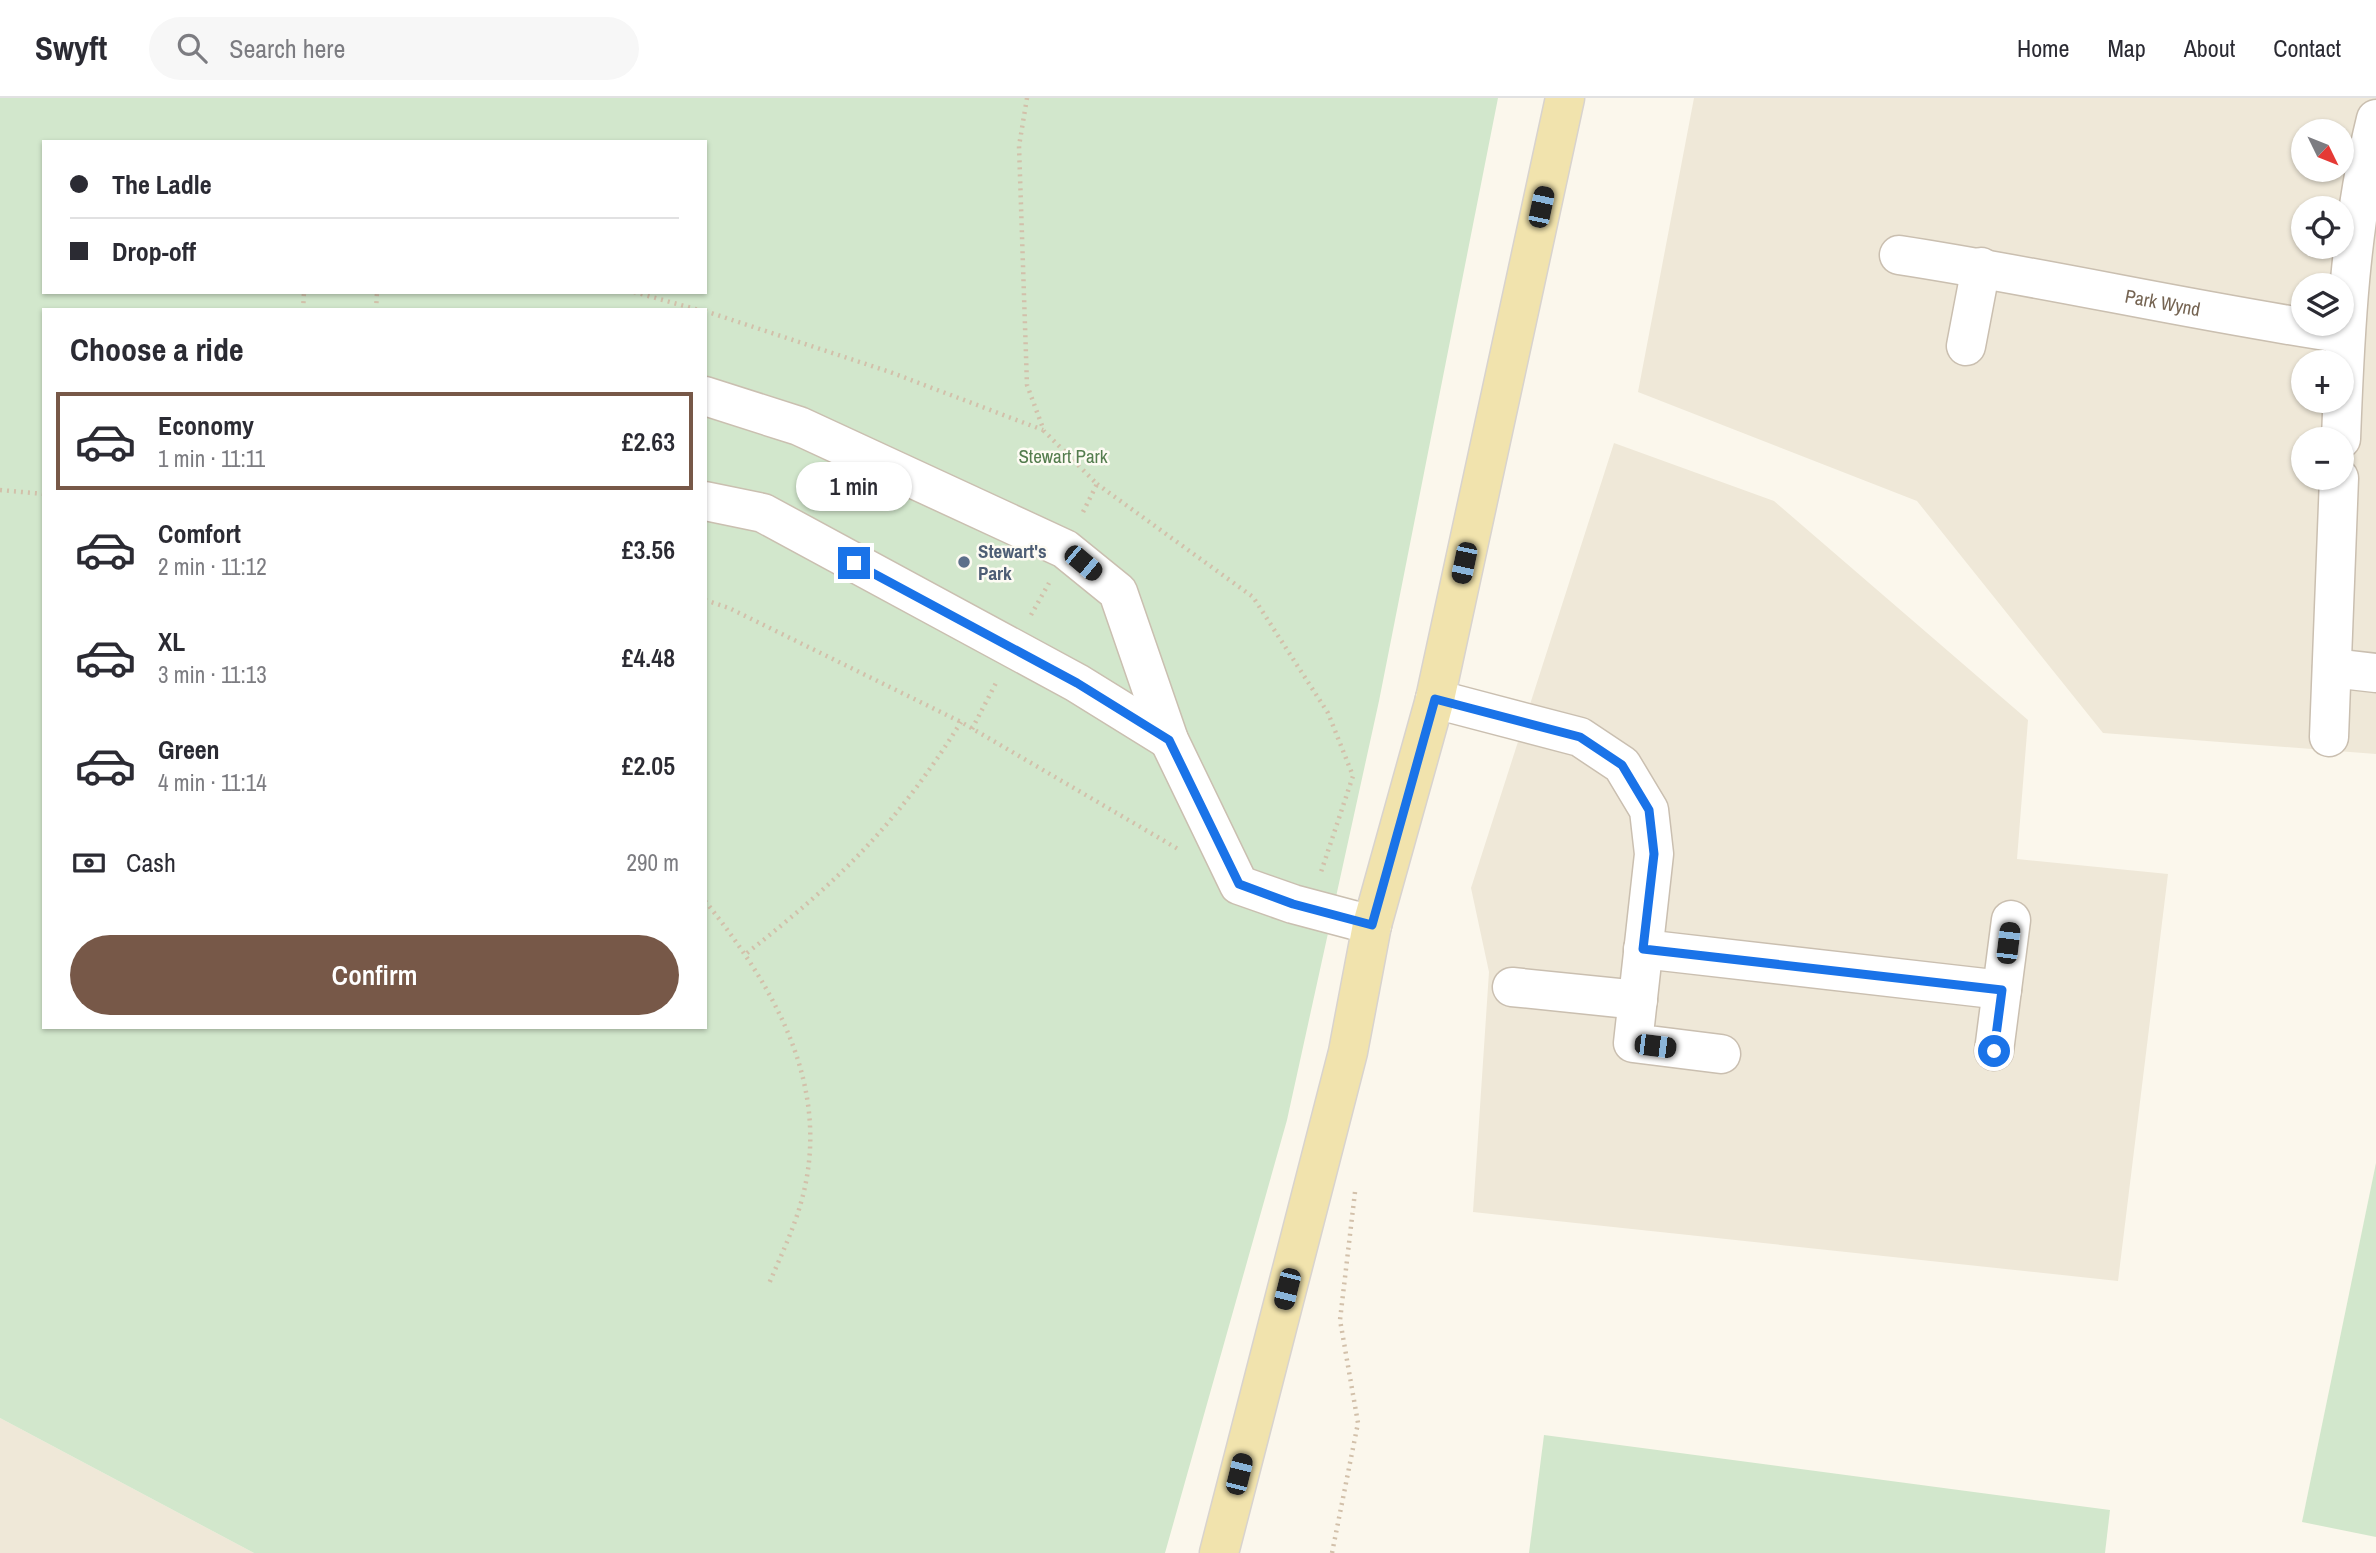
<!DOCTYPE html>
<meta charset="utf-8">
<style>
body{margin:0;font-family:"Archivo Narrow",sans-serif;background:#f7f7f7;color:#2b2b33;height:100vh;display:flex;flex-direction:column;font-size:26px;white-space:nowrap}
*{box-sizing:border-box;margin:0}
p{font-size:23px;color:#7c7c81}
.icon{flex:none;width:38px;height:38px;fill:none;stroke:currentColor;stroke-width:2;stroke-linecap:round;stroke-linejoin:round}
.map{position:relative;flex:1;overflow:hidden}
.panel{position:absolute;left:42px;top:210px;width:665px;height:721px;display:flex;flex-direction:column;background:#fff;border-radius:0px;box-shadow:0 2px 5px #0004}
.panel>*{flex:none}
.guide{position:absolute;left:42px;top:42px;width:665px;height:154px;border-radius:0px;box-shadow:0 2px 5px #0004;display:grid;align-content:center;height:154px;padding:0 28px;background:#fff}
.needle{width:46px;rotate:133deg}
.buttons{position:absolute;left:2291px;top:21px;display:grid;gap:14px}
.buttons a{display:grid;place-items:center;width:63px;height:63px;border-radius:50%;background:#fff;box-shadow:0 2px 5px #0004;font-size:35px}
.end{position:absolute;width:32px;height:32px;margin:-16px;border:9px solid #1a73e8;background:#fff;box-shadow:0 0 0 4px #fff}
.from{border-radius:50%}
.bubble{position:absolute;height:49px;border-radius:24px;background:#fff;box-shadow:0 2px 5px #0004;font-size:23px;font-weight:600;line-height:49px;text-align:center}
.car{position:absolute;width:21px;height:42px;margin:-21px -10px;border-radius:9px;box-shadow:0 0 5px 2px #0007;background:linear-gradient(#222 24%,#8ab4d8 0 40%,#222 0 76%,#8ab4d8 0 86%,#222 0)}
.guide b{display:flex;align-items:center;gap:24px;height:66px;font-size:26px}
.guide b+b{border-top:2px solid #e1e1e2}
.guide i{width:18px;height:18px;background:#2b2b33}
ul{padding:0;list-style:none}
li{display:flex;align-items:center;gap:21px;height:98px;margin:0 14px 10px;padding:0 14px;border:4px solid transparent;border-radius:0px}
li div{flex:1}
li b{display:block;font-size:26px}
li em{font-style:normal;font-weight:600}
li.current{border-color:#775848}
li>.icon{width:63px;height:63px;stroke-width:1.5}
h2{padding:0 28px;font-size:32px;line-height:84px}
.pay{display:flex;align-items:center;gap:18px;height:77px;padding:0 28px;font-size:26px}
.pay p{margin-inline-start:auto}
.button{display:flex;gap:14px;margin-top:auto;padding:14px 28px}
.button a{flex:1;height:80px;border-radius:42px;background:#775848;color:#fff;font-size:28px;font-weight:600;line-height:80px;text-align:center}
header{display:flex;align-items:center;gap:42px;box-sizing:border-box;height:98px;padding:0 35px;background:#fff;border-bottom:2px solid #e1e1e2}
header strong{font-size:33px}
nav{display:flex;gap:38px;margin-inline-start:auto;font-size:24px}
.search{width:490px;height:63px;background:#f7f7f7;display:flex;align-items:center;gap:18px;box-sizing:border-box;padding:0 24px;border-radius:38px;color:#7c7c81;font-size:26px}
.map>svg:first-child{display:block}
.residential{fill:#efe8d8;fill-rule:evenodd}
.green{fill:#d2e7cc;fill-rule:evenodd}
.lines{fill:none;stroke-linecap:round;stroke-linejoin:round}
.minor-casing{stroke:#cabfb0;stroke-width:41}
.major-casing{stroke:#d8d3ce;stroke-width:41}
.path{stroke:#d2c0aa;stroke-width:4.5;stroke-dasharray:2 5;stroke-linecap:butt}
.minor{stroke:#fff;stroke-width:38}
.major{stroke:#f1e3ad;stroke-width:38}
.route{stroke:#1a73e8;stroke-width:9}
.service-dot{fill:#5c6f8a;stroke:#fdfbf3;stroke-width:2.5}
.labels{text-anchor:middle;stroke-width:5;stroke-linejoin:round;paint-order:stroke}
.street-label{font-size:19px;fill:#746351;stroke:#fdfbf3}
.park-label{font-size:19px;fill:#547d4e;stroke:#fdfbf3}
.service-label{font-size:19px;font-weight:bold;fill:#4e5e75;stroke:#fdfbf3;text-anchor:start}
</style>
<header>
<strong>Swyft</strong>
<div class="search"><svg class="icon" aria-label="search" viewBox="0 0 24 24"><circle cx="10" cy="10" r="6"/><path d="M15 15l6 6"/></svg>Search here</div>
<nav><a>Home</a><a>Map</a><a>About</a><a>Contact</a></nav>
</header>
<div class="map">
<svg width="2376" height="1455" viewBox="0 0 2376 1455">
<rect width="100%" height="100%" fill="#fbf7ec"/>
<g class="residential">
<path d="M1694,0H2376V656L2103,635L1917,403L1638,294ZM2303,33H2342V72H2303ZM2303,110H2342V149H2303ZM2303,187H2342V226H2303ZM2303,264H2342V303H2303ZM2303,341H2342V380H2303Z"/>
<path d="M1614,345L1774,403L2028,622L2017,761L2168,776L2118,1183L1473,1114L1489,874L1471,790Z"/>
<path d="M0,1320L254,1455H0Z"/>
</g>
<g class="green">
<path d="M0,0H1498L1379,603L1287,1022L1165,1455H254L0,1320ZM44,44H705V194H44ZM44,212H705V929H44Z"/>
<path d="M2376,1065V1439L2302,1424Z"/>
<path d="M1544,1337L2110,1412L2105,1455H1529Z"/>
</g>
<g class="lines">
<defs>
<g id="minor">
<path id="s1" d="M1899,157C2049,180 2196,214 2345,236"/>
<path d="M1966,248L1981,169"/>
<path d="M705,298L799,328L1065,451L1118,494L1169,642L1239,787L1293,806L1372,827"/>
<path d="M2341,341C2345,233 2350,126 2376,21"/>
<path d="M705,403L763,415L1077,585L1169,642"/>
<path d="M2332,570L2376,575"/>
<path d="M1435,601L1580,639L1622,667L1649,712L1654,756L1633,945L1721,956"/>
<path d="M2329,639L2339,380"/>
<path d="M1643,851L2002,892"/>
<path d="M1512,889L1638,902"/>
<path d="M1994,953L2011,822"/>
</g>
<path id="major" d="M1219,1455L1348,954L1372,827L1435,601L1565,0"/>
</defs>
<use href="#minor" class="minor-casing"/>
<use href="#major" class="major-casing"/>
<g class="path">
<path d="M1027,0L1019,48L1027,287L1044,333L1097,386L1081,418"/>
<path d="M634,194L699,212"/>
<path d="M303,212L304,194"/>
<path d="M376,212L377,194"/>
<path d="M705,213L890,274L1043,332"/>
<path d="M1097,386L1253,499L1328,615L1353,678L1321,774"/>
<path d="M0,392L44,396"/>
<path d="M705,502L729,510L961,624L1178,751"/>
<path d="M1031,517L1049,485"/>
<path d="M972,631L997,583"/>
<path d="M705,803C775,890 835,992 800,1108C792,1135 779,1162 768,1188"/>
<path d="M747,855C841,781 897,726 961,624"/>
<path d="M1332,1455L1358,1325L1340,1222L1355,1094"/>
</g>
<use href="#minor" class="minor"/>
<use href="#major" class="major"/>
</g>
<g class="lines">
<path class="route" d="M854,465L1077,585L1169,642L1239,786L1293,806L1372,827L1435,601L1580,639L1622,667L1649,712L1654,756L1643,851L2002,892L1994,953"/>
</g>
<circle class="service-dot" cx="964" cy="464" r="7"/>
<g class="labels">
<g class="street-label">
<text dy="7" stroke="none"><textPath href="#s1" startOffset="268">Park Wynd</textPath></text>
</g>
<g class="park-label">
<text x="1063" y="365">Stewart Park</text>
</g>
<g class="service-label">
<text x="978" y="460">Stewart's<tspan x="978" dy="22">Park</tspan></text>
</g>
</g>
</svg>
<div class="buttons">
<a><svg class="needle" viewBox="-14 -14 28 28"><path d="M0-13l5 13h-10z" fill="#e53935"/><path d="M0 13l5-13h-10z" fill="#7c7c81"/></svg></a>
<a><svg class="icon" aria-label="locate" viewBox="0 0 24 24"><circle cx="12" cy="12" r="6"/><path d="M12 2v4M12 18v4M2 12h4M18 12h4"/></svg></a>
<a><svg class="icon" aria-label="layers" viewBox="0 0 24 24"><path d="M12 4l9 5-9 5-9-5zM3 14l9 5 9-5"/></svg></a>
<a>+</a>
<a>−</a>
</div>
<i class="end from" style="left:1994px;top:953px"></i>
<i class="end" style="left:854px;top:465px"></i>
<div class="bubble" style="left:796px;top:364px;width:116px">1 min</div>
<i class="car" style="left:1541px;top:109px;rotate:12deg"></i>
<i class="car" style="left:1083px;top:465px;rotate:130deg"></i>
<i class="car" style="left:1464px;top:465px;rotate:192deg"></i>
<i class="car" style="left:2008px;top:845px;rotate:7deg"></i>
<i class="car" style="left:1655px;top:948px;rotate:97deg"></i>
<i class="car" style="left:1287px;top:1191px;rotate:194deg"></i>
<i class="car" style="left:1239px;top:1376px;rotate:14deg"></i>
<div class="guide">
<b><i class="from"></i>The Ladle</b>
<b><i></i>Drop-off</b>
</div>
<section class="panel">
<h2>Choose a ride</h2>
<ul>
<li class="current"><svg class="icon" aria-label="car" viewBox="0 0 24 24"><path d="M5 17H2v-5l4-1 3-4h7l3 4 3 1v5h-3M9 17h6M6 11h13"/><circle cx="7" cy="17" r="2"/><circle cx="17" cy="17" r="2"/></svg><div><b>Economy</b><p>1 min · 11:11</p></div><em>£2.63</em></li>
<li><svg class="icon" aria-label="car" viewBox="0 0 24 24"><path d="M5 17H2v-5l4-1 3-4h7l3 4 3 1v5h-3M9 17h6M6 11h13"/><circle cx="7" cy="17" r="2"/><circle cx="17" cy="17" r="2"/></svg><div><b>Comfort</b><p>2 min · 11:12</p></div><em>£3.56</em></li>
<li><svg class="icon" aria-label="car" viewBox="0 0 24 24"><path d="M5 17H2v-5l4-1 3-4h7l3 4 3 1v5h-3M9 17h6M6 11h13"/><circle cx="7" cy="17" r="2"/><circle cx="17" cy="17" r="2"/></svg><div><b>XL</b><p>3 min · 11:13</p></div><em>£4.48</em></li>
<li><svg class="icon" aria-label="car" viewBox="0 0 24 24"><path d="M5 17H2v-5l4-1 3-4h7l3 4 3 1v5h-3M9 17h6M6 11h13"/><circle cx="7" cy="17" r="2"/><circle cx="17" cy="17" r="2"/></svg><div><b>Green</b><p>4 min · 11:14</p></div><em>£2.05</em></li>
</ul>
<div class="pay"><svg class="icon" aria-label="cash" viewBox="0 0 24 24"><path d="M3 7h18v10H3z"/><circle cx="12" cy="12" r="2"/></svg>Cash<p>290 m</p></div>
<div class="button"><a>Confirm</a></div>
</section>
</div>
